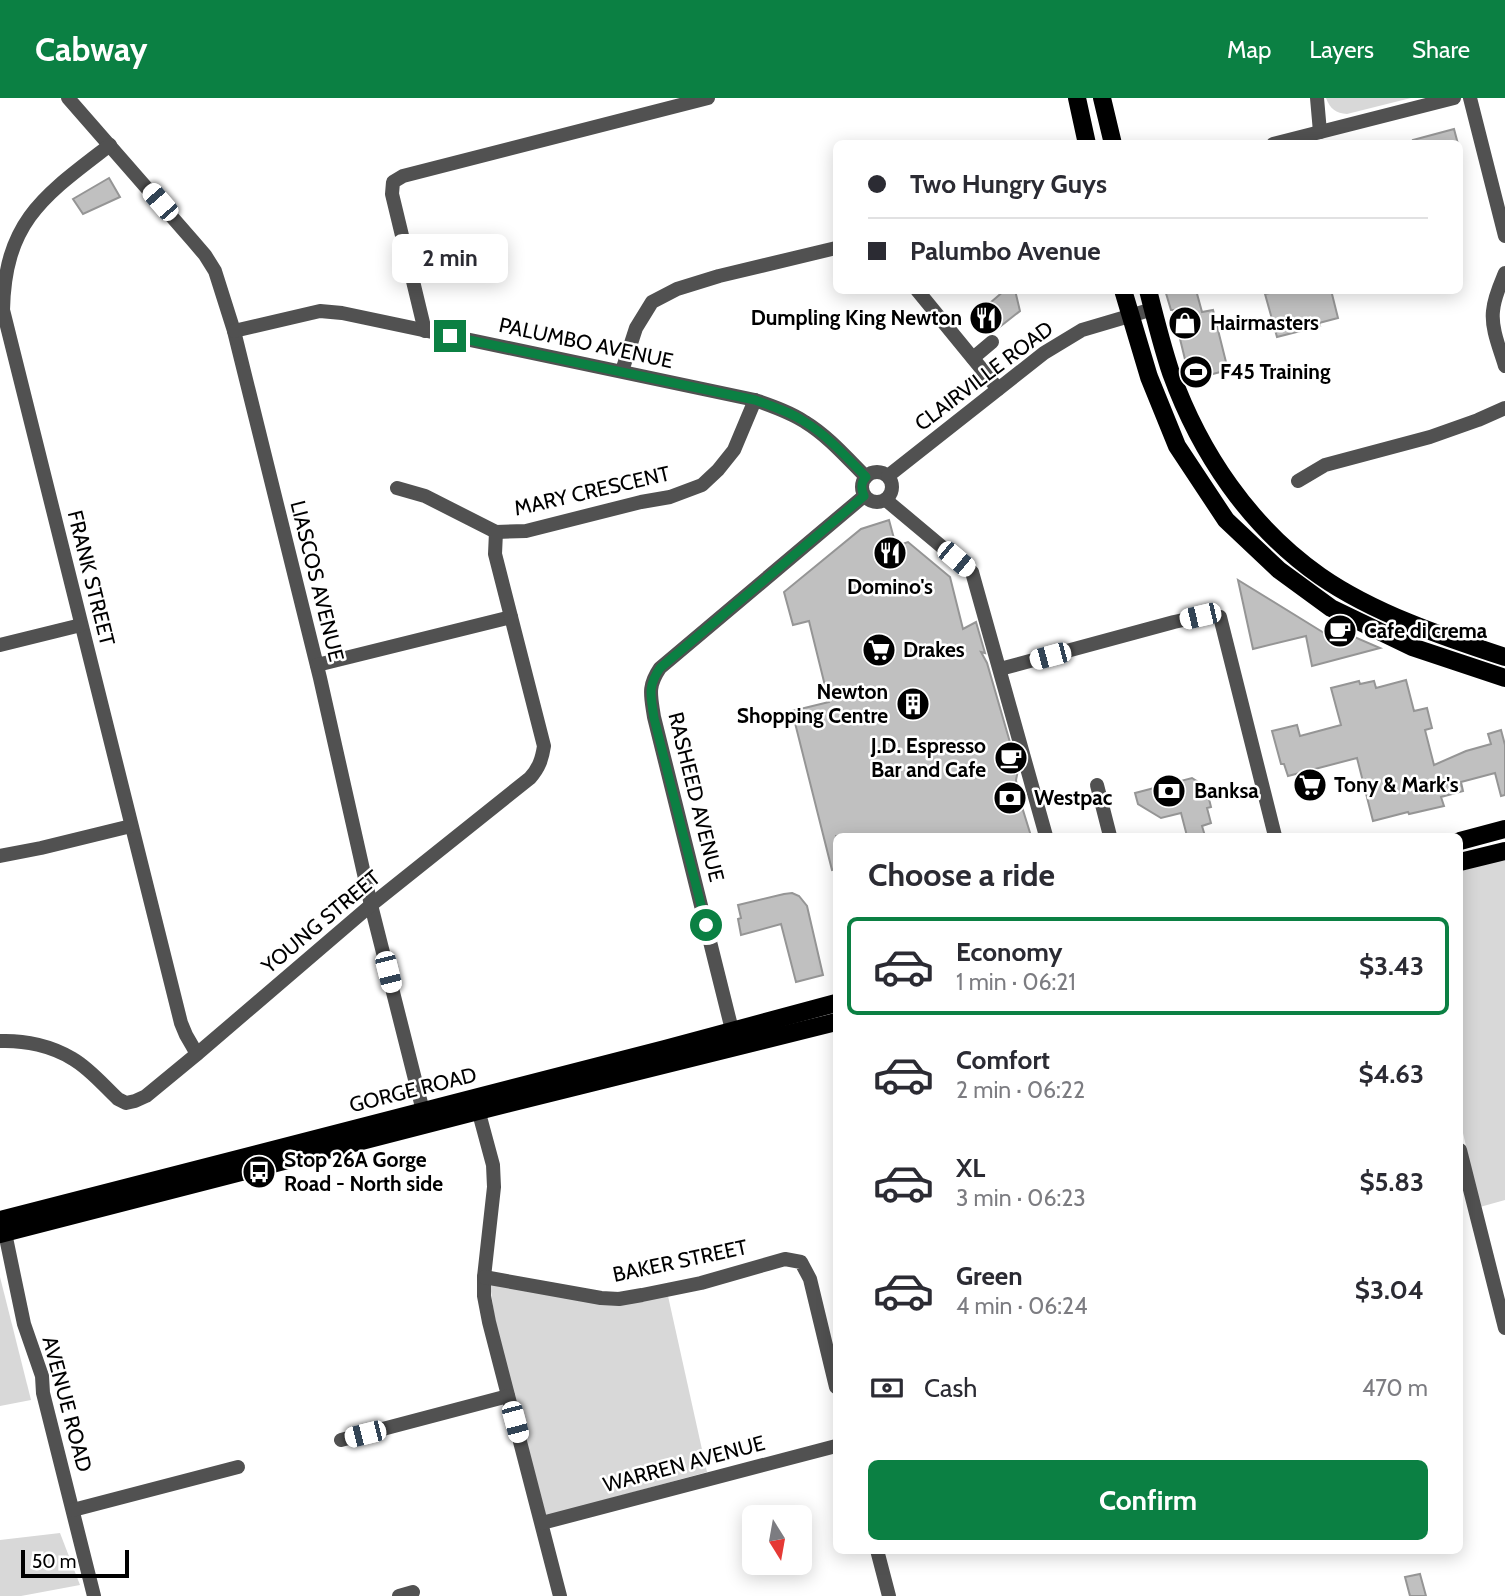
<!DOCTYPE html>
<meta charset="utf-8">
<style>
body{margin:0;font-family:Cabin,sans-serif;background:#f2f2f3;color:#2b2b33;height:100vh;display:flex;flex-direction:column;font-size:26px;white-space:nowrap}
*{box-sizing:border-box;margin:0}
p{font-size:23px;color:#7c7c81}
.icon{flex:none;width:38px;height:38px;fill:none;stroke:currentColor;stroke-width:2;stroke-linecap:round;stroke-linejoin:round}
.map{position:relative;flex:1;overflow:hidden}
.side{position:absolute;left:833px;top:735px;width:630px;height:721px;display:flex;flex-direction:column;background:#fff;border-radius:10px;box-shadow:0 4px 18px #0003}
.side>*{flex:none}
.hud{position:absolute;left:833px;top:42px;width:630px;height:154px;border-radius:10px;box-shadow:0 4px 18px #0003;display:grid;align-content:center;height:154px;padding:0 35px;background:#fff}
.needle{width:46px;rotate:169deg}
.fabs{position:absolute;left:742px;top:1407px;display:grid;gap:14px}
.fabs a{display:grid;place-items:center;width:70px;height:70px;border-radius:10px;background:#fff;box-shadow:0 4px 18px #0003;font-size:35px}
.scale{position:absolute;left:21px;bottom:18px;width:108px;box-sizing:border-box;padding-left:7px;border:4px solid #000;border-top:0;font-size:19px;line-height:24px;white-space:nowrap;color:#000;-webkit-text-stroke:5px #fff;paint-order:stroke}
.end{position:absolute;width:32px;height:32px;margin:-16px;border:9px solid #0b8043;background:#fff;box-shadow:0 0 0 4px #fff}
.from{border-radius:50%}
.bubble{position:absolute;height:49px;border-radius:10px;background:#fff;box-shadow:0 4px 18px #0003;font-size:23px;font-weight:800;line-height:49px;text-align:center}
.car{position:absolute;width:21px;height:42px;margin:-21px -10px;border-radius:9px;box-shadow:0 0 5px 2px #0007;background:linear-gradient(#fff 24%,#345 0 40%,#fff 0 76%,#345 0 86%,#fff 0)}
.hud b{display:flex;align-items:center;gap:24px;height:66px;font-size:26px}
.hud b+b{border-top:2px solid #e1e1e2}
.hud i{width:18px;height:18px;background:#2b2b33}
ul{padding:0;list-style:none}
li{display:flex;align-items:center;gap:21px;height:98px;margin:0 14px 10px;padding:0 21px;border:4px solid transparent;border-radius:10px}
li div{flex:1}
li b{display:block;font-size:26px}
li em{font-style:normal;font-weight:800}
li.active{border-color:#0b8043}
li>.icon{width:63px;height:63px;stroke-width:1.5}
h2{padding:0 35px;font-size:32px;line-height:84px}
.pay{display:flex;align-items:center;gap:18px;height:77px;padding:0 35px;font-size:26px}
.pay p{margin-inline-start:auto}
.action{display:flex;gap:14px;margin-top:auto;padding:14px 35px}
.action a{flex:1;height:80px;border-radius:10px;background:#0b8043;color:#fff;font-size:28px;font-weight:800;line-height:80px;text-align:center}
header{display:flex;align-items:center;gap:42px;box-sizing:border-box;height:98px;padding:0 35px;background:#0b8043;color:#fff}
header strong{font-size:33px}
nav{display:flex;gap:38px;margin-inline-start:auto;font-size:24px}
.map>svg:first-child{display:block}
.green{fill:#d8d8d8}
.building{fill:#c0c0c0;stroke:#959595;stroke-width:2}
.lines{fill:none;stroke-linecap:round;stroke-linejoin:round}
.minor{stroke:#515151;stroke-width:14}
.major{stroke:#000;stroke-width:18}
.route{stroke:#0b8043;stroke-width:9}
.labels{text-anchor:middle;stroke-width:5;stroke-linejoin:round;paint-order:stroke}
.poi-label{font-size:21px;font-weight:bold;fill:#000;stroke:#fff;text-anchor:start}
.street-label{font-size:21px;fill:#000;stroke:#fff}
</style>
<header>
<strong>Cabway</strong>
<nav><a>Map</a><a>Layers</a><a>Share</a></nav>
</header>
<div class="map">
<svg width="1505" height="1498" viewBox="0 0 1505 1498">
<rect width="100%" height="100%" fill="#fff"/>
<g class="green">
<path d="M1326,0H1411L1347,16C1336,15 1330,11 1326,0Z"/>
<path d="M1505,761V1102L1480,1109L1460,1022V773Z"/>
<path d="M0,1179L31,1302L0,1308Z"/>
<path d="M490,1186L668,1198L707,1374L546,1418L496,1230Z"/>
<path d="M60,1435L80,1487L21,1498H0V1442Z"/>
</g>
<g class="building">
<path d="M1454,31L1458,46H1414L1413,42Z"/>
<path d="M109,80L120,99L83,116L73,101Z"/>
<path d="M1005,192H1015L1020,213L992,235H988L975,218Z"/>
<path d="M1165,192H1196L1202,214L1213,212L1228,272L1190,282L1173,212H1171Z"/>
<path d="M1270,192H1331L1338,220L1319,225L1320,228L1277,239L1265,196L1270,195Z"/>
<path d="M889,422L896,448L908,444L950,479L963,531L976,524L985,555L981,554L987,565L1018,672L1016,682L1018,696L1031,738H836V771L832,772L792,613L829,604L809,523L793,527L784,494L861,431Z"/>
<path d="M1238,482L1329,538L1343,534L1380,550L1312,568L1306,538L1253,551Z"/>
<path d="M1406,582L1414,613L1427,610L1432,630L1425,632L1434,667L1466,653L1491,646L1488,636L1501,632L1505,647V697L1501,698L1495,675L1461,684L1463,693L1441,699L1444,708L1409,716L1408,714L1373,723L1357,660L1288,678L1284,666H1281L1272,633L1297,627L1300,638L1341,627L1331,590L1359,583L1360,586L1374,583L1376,590Z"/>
<path d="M1192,680L1206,689L1211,709L1207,710L1211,725L1202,728L1205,738H1187L1181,715L1161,720L1138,706L1135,695Z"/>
<path d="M792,795L799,798L807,808L823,877L796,884L781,826L741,837L738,821L741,820L738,807L784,796Z"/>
<path d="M1420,1476L1426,1498H1410L1405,1479Z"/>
</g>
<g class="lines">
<g class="minor">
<path d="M68,0L193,143L205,157L215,173L234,233L320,580L371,807L425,1021"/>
<path d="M1317,0L1320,34"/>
<path d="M1470,0L1505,138"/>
<path d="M1273,46L1454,0"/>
<path d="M110,47C45,97 5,122 3,212L181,925L186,937L197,956"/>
<path d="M1505,175C1500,187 1494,200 1493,213C1491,231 1500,251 1505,268"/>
<path d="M917,192L998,291"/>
<path d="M234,233L320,213L342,215L755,302C772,308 790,314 805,324C828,338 847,360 866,379"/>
<path d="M425,233L392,96L393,84L403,78L708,0"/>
<path d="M973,260L992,244"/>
<path d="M622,273L636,230L652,204L677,191L719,178L836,150"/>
<circle cx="877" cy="389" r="15"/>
<path d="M888,378L1044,255L1082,232L1153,211"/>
<path d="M1298,383L1325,367L1430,339L1478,322L1505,310"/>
<path d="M397,390L425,398L496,434L526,433L641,404L670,399L702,387L718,372L734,352L755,302"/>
<path d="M886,402L972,474L1046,738"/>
<path d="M0,547L81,527"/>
<path d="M317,567L511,519"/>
<path d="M1000,571L1174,524L1206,517L1220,519L1275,738"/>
<path d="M1097,687L1110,738"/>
<path d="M0,758L41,750L131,728"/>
<path d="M734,940L654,619C651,598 647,589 660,570L864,398"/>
<path d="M0,943C25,942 52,948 73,961C90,971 104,988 118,1001L126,1005L135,1003L146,998L197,956L371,807L530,680C539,670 542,661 544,648L495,456L496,434"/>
<path d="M476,1004L493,1067L494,1089L484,1179V1198L489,1224L560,1498"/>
<path d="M1460,1052L1505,1230"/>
<path d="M1,1127L5,1135L24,1226L42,1278L43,1295L94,1498"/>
<path d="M484,1179L601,1200L619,1201L642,1197L701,1185L785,1161L801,1164L810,1181L836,1289"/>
<path d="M341,1342L508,1298"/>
<path d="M73,1412L238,1369"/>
<path d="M542,1425L836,1348"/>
<path d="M877,1452L889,1498"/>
<path d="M399,1498L413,1494"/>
</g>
<g class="major">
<path d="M1077,0L1087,46"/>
<path d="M1102,0L1113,46"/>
<path d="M1123,192L1149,279L1177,348L1226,422L1279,472L1331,510L1412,549L1505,580"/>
<path d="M1148,192C1155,220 1162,248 1171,275C1200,355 1249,428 1320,478C1373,515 1444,539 1505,559"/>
<path d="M1460,743L1505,731"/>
<path d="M1460,764L1505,753"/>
<path d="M0,1122L665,951L836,905"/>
<path d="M0,1136L478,1013L836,924"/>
</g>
</g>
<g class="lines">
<path class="route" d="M450,238L755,302C772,308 790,314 805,324C828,338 847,360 866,379C860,385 861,391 864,398L660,570C647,589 651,598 654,620L706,827"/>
</g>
<defs>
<symbol id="restaurant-disc" viewBox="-11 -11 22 22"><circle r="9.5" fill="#000" stroke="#fff"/><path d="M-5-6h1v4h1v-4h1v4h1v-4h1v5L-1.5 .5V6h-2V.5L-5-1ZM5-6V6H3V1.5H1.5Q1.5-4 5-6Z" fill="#fff"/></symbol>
<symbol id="shop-disc" viewBox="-11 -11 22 22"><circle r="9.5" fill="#000" stroke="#fff"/><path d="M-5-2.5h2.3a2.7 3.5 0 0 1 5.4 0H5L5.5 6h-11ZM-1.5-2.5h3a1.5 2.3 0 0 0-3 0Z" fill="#fff"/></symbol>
<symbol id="stadium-disc" viewBox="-11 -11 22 22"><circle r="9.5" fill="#000" stroke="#fff"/><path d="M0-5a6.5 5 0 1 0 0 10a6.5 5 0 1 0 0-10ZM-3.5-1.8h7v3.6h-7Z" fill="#fff"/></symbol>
<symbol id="cafe-disc" viewBox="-11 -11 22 22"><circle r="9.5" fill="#000" stroke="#fff"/><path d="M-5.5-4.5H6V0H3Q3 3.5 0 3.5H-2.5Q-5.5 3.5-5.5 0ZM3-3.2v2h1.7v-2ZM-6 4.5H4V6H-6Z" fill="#fff"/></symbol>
<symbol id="supermarket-disc" viewBox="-11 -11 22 22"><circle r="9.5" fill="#000" stroke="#fff"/><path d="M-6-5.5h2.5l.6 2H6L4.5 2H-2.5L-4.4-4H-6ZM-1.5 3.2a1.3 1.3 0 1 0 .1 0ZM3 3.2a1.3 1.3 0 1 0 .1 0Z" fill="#fff"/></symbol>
<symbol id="building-disc" viewBox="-11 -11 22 22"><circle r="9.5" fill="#000" stroke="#fff"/><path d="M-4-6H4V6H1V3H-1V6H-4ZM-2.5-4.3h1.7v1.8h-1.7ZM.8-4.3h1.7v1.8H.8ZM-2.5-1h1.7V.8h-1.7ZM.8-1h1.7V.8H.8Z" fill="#fff"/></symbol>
<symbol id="bank-disc" viewBox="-11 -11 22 22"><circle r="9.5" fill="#000" stroke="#fff"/><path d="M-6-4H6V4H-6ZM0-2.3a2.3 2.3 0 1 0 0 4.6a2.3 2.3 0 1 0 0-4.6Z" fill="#fff"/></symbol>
<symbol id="bus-disc" viewBox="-11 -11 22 22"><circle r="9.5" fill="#000" stroke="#fff"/><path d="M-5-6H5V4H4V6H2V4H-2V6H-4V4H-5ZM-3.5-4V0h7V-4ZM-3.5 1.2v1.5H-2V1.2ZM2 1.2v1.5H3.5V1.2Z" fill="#fff"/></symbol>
</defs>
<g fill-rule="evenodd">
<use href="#restaurant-disc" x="967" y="201" width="38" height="38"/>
<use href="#shop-disc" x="1166" y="206" width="38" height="38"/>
<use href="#stadium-disc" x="1177" y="255" width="38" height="38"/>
<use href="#restaurant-disc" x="871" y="436" width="38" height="38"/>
<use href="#cafe-disc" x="1321" y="514" width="38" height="38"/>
<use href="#supermarket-disc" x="860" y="533" width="38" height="38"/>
<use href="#building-disc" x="894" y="587" width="38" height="38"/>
<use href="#cafe-disc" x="992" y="641" width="38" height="38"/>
<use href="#supermarket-disc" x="1291" y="668" width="38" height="38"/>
<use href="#bank-disc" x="1150" y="674" width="38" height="38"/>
<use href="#bank-disc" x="991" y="681" width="38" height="38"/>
<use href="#bus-disc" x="240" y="1055" width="38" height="38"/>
</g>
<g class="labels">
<g class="poi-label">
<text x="962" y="227" text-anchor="end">Dumpling King Newton</text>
<text x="1210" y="232">Hairmasters</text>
<text x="1220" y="281">F45 Training</text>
<text x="890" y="496" text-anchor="middle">Domino's</text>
<text x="1364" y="540">Cafe di crema</text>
<text x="903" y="559">Drakes</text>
<text x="888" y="601" text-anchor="end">Newton<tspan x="888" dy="24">Shopping Centre</tspan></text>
<text x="986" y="655" text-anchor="end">J.D. Espresso<tspan x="986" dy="24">Bar and Cafe</tspan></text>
<text x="1334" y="694">Tony &amp; Mark's</text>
<text x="1194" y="700">Banksa</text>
<text x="1034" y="707">Westpac</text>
<text x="284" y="1069">Stop 26A Gorge<tspan x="284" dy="24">Road - North side</tspan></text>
</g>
<g class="street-label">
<text transform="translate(586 245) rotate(12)" y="7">PALUMBO AVENUE</text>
<text transform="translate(984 278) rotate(-37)" y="7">CLAIRVILLE ROAD</text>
<text transform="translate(592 393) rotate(-13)" y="7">MARY CRESCENT</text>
<text transform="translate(91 480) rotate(76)" y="7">FRANK STREET</text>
<text transform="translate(317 483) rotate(76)" y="7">LIASCOS AVENUE</text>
<text transform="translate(696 699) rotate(76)" y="7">RASHEED AVENUE</text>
<text transform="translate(321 824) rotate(-40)" y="7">YOUNG STREET</text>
<text transform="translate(413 992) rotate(-14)" y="7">GORGE ROAD</text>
<text transform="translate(680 1163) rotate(-12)" y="7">BAKER STREET</text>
<text transform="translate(67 1306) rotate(75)" y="7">AVENUE ROAD</text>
<text transform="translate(684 1366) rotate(-15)" y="7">WARREN AVENUE</text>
</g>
</g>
</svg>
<div class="fabs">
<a><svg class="needle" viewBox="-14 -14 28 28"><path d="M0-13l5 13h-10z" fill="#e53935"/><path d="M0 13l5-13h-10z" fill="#7c7c81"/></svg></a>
</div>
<div class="scale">50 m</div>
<i class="end from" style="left:706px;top:827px"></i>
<i class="end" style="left:450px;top:238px"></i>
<div class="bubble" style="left:392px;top:136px;width:116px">2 min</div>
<i class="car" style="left:160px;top:104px;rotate:319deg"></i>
<i class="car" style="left:956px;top:461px;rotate:130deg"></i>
<i class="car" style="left:1200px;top:518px;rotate:257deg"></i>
<i class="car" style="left:1050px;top:558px;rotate:255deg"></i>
<i class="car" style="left:388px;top:874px;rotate:166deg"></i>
<i class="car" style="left:515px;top:1324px;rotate:165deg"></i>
<i class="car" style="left:365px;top:1336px;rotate:256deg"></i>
<div class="hud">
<b><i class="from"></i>Two Hungry Guys</b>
<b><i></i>Palumbo Avenue</b>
</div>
<section class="side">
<h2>Choose a ride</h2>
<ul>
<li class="active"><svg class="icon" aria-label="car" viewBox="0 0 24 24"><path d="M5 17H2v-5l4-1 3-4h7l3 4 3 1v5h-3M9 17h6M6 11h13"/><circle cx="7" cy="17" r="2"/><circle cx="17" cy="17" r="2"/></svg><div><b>Economy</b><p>1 min · 06:21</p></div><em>$3.43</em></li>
<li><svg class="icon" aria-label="car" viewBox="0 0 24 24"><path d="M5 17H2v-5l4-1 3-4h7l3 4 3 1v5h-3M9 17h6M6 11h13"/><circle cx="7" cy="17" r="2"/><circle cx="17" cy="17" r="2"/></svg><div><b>Comfort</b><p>2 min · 06:22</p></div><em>$4.63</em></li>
<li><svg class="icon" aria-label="car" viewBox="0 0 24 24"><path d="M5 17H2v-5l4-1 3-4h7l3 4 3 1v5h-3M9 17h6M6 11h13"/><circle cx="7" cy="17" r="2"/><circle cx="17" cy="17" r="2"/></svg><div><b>XL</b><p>3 min · 06:23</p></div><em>$5.83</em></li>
<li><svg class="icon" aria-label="car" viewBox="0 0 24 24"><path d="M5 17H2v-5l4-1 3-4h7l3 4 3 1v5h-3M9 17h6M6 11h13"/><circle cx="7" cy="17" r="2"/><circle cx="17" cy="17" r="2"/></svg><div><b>Green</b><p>4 min · 06:24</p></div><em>$3.04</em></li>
</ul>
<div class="pay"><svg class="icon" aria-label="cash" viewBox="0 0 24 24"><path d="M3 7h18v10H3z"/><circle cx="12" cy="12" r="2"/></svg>Cash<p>470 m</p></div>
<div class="action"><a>Confirm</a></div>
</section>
</div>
